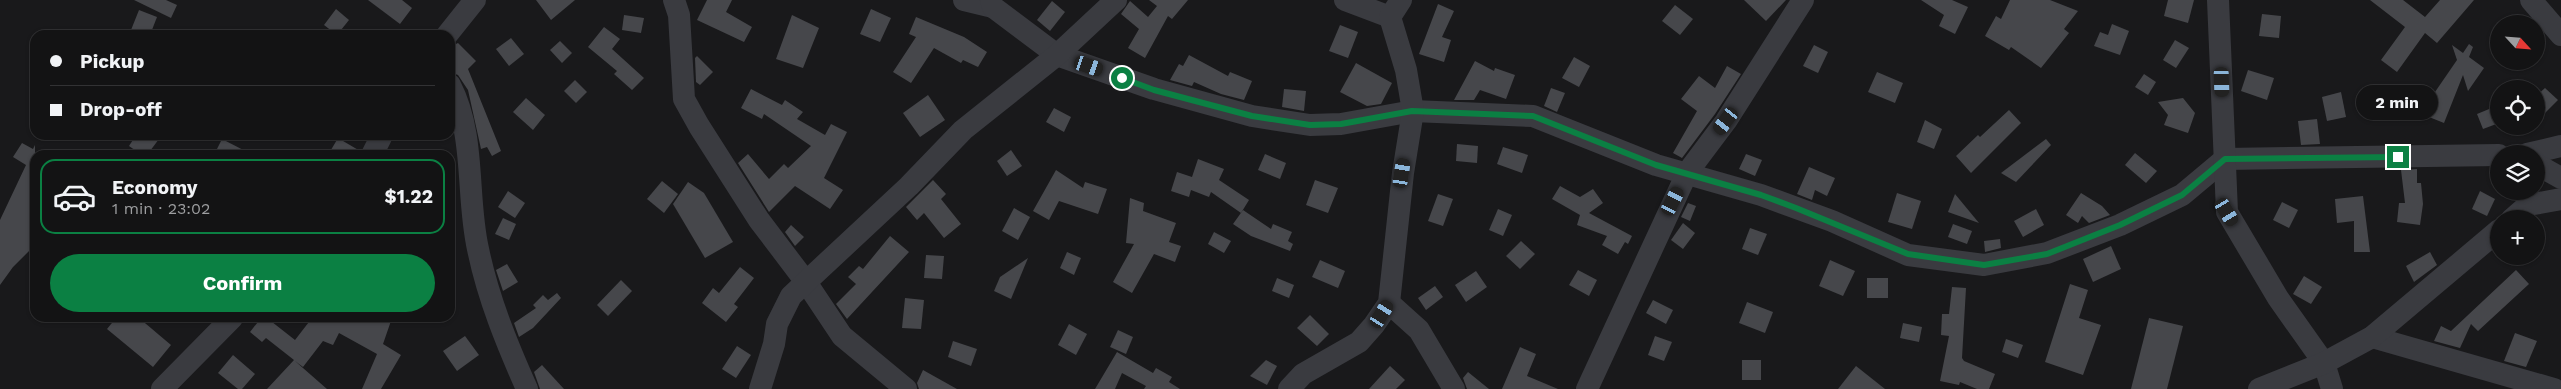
<!DOCTYPE html>
<meta charset="utf-8">
<style>
body{margin:0;font-family:"Work Sans",sans-serif;background:#202022;color:#f1f3f6;height:100vh;display:flex;flex-direction:column;font-size:19px;white-space:nowrap}
*{box-sizing:border-box;margin:0}
p{font-size:16px;color:#9d9ea0}
.icon{flex:none;width:28px;height:28px;fill:none;stroke:currentColor;stroke-width:2;stroke-linecap:round;stroke-linejoin:round}
.map{position:relative;flex:1;overflow:hidden}
.drawer{position:absolute;left:30px;top:150px;width:425px;height:172px;display:flex;flex-direction:column;background:#131314;border-radius:15px;box-shadow:0 1px 4px #0004,0 0 0 1px #323234}
.drawer>*{flex:none}
.banner{position:absolute;left:30px;top:30px;width:425px;height:110px;border-radius:15px;box-shadow:0 1px 4px #0004,0 0 0 1px #323234;display:grid;align-content:center;height:110px;padding:0 20px;background:#131314}
.needle{width:32px;rotate:116deg}
.controls{position:absolute;left:2490px;top:15px;display:grid;gap:10px}
.controls a{display:grid;place-items:center;width:55px;height:55px;border-radius:50%;background:#131314;box-shadow:0 1px 4px #0004,0 0 0 1px #323234;font-size:25px}
.end{position:absolute;width:22px;height:22px;margin:-11px;border:6px solid #0b8043;background:#fff;box-shadow:0 0 0 2px #fff}
.from{border-radius:50%}
.bubble{position:absolute;height:35px;border-radius:18px;background:#131314;box-shadow:0 1px 4px #0004,0 0 0 1px #323234;font-size:16px;font-weight:700;line-height:35px;text-align:center}
.car{position:absolute;width:15px;height:30px;margin:-15px -8px;border-radius:6px;box-shadow:0 0 4px 1px #0007;background:linear-gradient(#222 24%,#8ab4d8 0 40%,#222 0 76%,#8ab4d8 0 86%,#222 0)}
.banner b{display:flex;align-items:center;gap:18px;height:48px;font-size:19px}
.banner b+b{border-top:1px solid #323234}
.banner i{width:12px;height:12px;background:#f1f3f6}
ul{padding:9px 0 0;list-style:none}
li{display:flex;align-items:center;gap:15px;height:75px;margin:0 10px 8px;padding:0 10px;border:2px solid transparent;border-radius:15px}
li div{flex:1}
li b{display:block;font-size:19px}
li em{font-style:normal;font-weight:700}
li.selected{border-color:#0b8043}
li>.icon{width:45px;height:45px;stroke-width:1.5}
.primary-button{display:flex;gap:10px;margin-top:auto;padding:10px 20px}
.primary-button a{flex:1;height:58px;border-radius:30px;background:#0b8043;color:#fff;font-size:20px;font-weight:700;line-height:58px;text-align:center}
.map>svg:first-child{display:block}
.building{fill:#46474b}
.lines{fill:none;stroke-linecap:round;stroke-linejoin:round}
.minor{stroke:#3a3b40;stroke-width:22}
.route{stroke:#0b8043;stroke-width:6}
</style>
<div class="map">
<svg width="2561" height="389" viewBox="0 0 2561 389">
<rect width="100%" height="100%" fill="#19191b"/>
<g class="building">
<path d="M134,0H166L177,5L171,18Z"/>
<path d="M368,0H402L412,8L400,24Z"/>
<path d="M536,0H575L551,20Z"/>
<path d="M707,0H732L726,12L752,27L744,42L697,20Z"/>
<path d="M1149,0H1188L1172,19L1168,16L1145,58L1128,48L1139,29L1121,14L1130,1L1148,17L1157,6Z"/>
<path d="M1744,0H1786L1766,21Z"/>
<path d="M1921,0H1952L1968,7L1955,34L1939,26L1944,15Z"/>
<path d="M2010,0H2050L2078,11L2064,29L2069,33L2041,68L2011,47L2009,50L1985,36L1996,16L2001,19Z"/>
<path d="M2168,0H2194L2188,23L2164,16Z"/>
<path d="M2370,0H2403L2425,17L2440,0H2474L2437,43L2425,33L2397,72L2381,60L2405,27Z"/>
<path d="M1052,1L1065,12L1050,31L1037,20Z"/>
<path d="M1438,4L1454,11L1442,37L1451,40L1444,62L1419,54Z"/>
<path d="M1675,5L1693,19L1680,35L1662,21Z"/>
<path d="M336,9L349,20L337,35L324,25Z"/>
<path d="M871,9L891,18L880,42L860,34Z"/>
<path d="M139,10L157,17L150,35H129Z"/>
<path d="M2262,14L2281,16L2279,38L2259,36Z"/>
<path d="M624,15L644,18L641,33L622,30Z"/>
<path d="M792,15L819,28L803,68L776,59Z"/>
<path d="M916,17L964,37L987,52L978,67L963,60L961,63L934,48L911,83L893,72L916,37L909,34Z"/>
<path d="M2112,24L2129,31L2120,55L2094,46L2100,32L2108,35Z"/>
<path d="M1340,25L1358,32L1348,58L1329,51Z"/>
<path d="M604,27L620,39L612,49L644,78L632,90L614,74L617,71L588,47Z"/>
<path d="M511,38L524,54L509,66L496,49Z"/>
<path d="M2175,40L2189,48L2176,68L2163,60Z"/>
<path d="M560,41L572,53L562,63L550,50Z"/>
<path d="M458,43L476,61L468,69L501,151L492,156L487,147L481,149L468,90L458,75L450,72V47Z"/>
<path d="M2469,44L2473,47L2469,57L2484,68L2468,91L2463,75L2444,123L2424,115L2432,91L2435,92L2457,60L2452,45L2463,53Z"/>
<path d="M1814,45L1828,52L1818,73L1803,66Z"/>
<path d="M1189,55L1228,76L1230,72L1252,81L1244,100L1221,94L1194,82L1192,86L1170,80L1179,64L1183,66Z"/>
<path d="M697,56L713,72L700,85L696,82L695,58Z"/>
<path d="M1574,57L1590,66L1579,87L1562,78Z"/>
<path d="M1475,61L1494,71L1495,68L1515,75L1506,99L1480,90L1474,100H1454Z"/>
<path d="M1356,63L1392,83L1381,104L1367,106L1340,92Z"/>
<path d="M1727,66L1741,74L1715,114L1682,158L1673,153L1697,111L1681,99L1699,76L1715,88Z"/>
<path d="M2248,70L2274,78L2267,100L2241,91Z"/>
<path d="M1877,72L1903,83L1895,103L1868,92Z"/>
<path d="M2144,74L2156,82L2148,95L2135,87Z"/>
<path d="M575,80L587,92L576,103L564,91Z"/>
<path d="M1551,88L1565,93L1557,112L1544,106Z"/>
<path d="M2545,88L2558,100L2536,122V96Z"/>
<path d="M751,89L782,105L785,100L803,112L797,119L825,135L831,124L847,132L824,178L843,190L830,209L795,186L769,212L738,163L748,154L769,179L784,164L788,168L811,146L764,114L762,119L741,108Z"/>
<path d="M1284,89L1306,91L1304,111L1282,107Z"/>
<path d="M2341,92L2346,117L2327,121L2322,97Z"/>
<path d="M928,95L945,120L920,137L903,113Z"/>
<path d="M526,98L545,115L533,130L513,112Z"/>
<path d="M2183,98L2195,113L2188,133L2164,125L2168,115L2158,102Z"/>
<path d="M2494,107L2499,123L2483,129L2477,114Z"/>
<path d="M1054,108L1071,117L1064,132L1046,122Z"/>
<path d="M2009,110L2021,123L1971,173L1956,156L1978,135L1980,137Z"/>
<path d="M2317,119L2320,144L2301,145L2298,121Z"/>
<path d="M1925,120L1942,129L1934,149L1917,142Z"/>
<path d="M136,135H162L147,155H142L129,146Z"/>
<path d="M338,138L360,151L359,155H328Z"/>
<path d="M222,139L253,155H214Z"/>
<path d="M2046,139L2051,145L2016,182L2001,173Z"/>
<path d="M22,143L33,149L35,145V245L13,267L0,285V220L26,165L13,157Z"/>
<path d="M1457,144L1478,146L1477,163L1456,161Z"/>
<path d="M1503,147L1528,155L1522,173L1497,164Z"/>
<path d="M1011,150L1022,166L1007,176L997,161Z"/>
<path d="M2135,153L2157,171L2146,183L2125,165Z"/>
<path d="M1265,154L1286,163L1280,179L1258,170Z"/>
<path d="M1746,154L1762,160L1755,176L1739,169Z"/>
<path d="M1198,159L1224,169L1219,180L1249,200L1241,213L1211,192L1209,197L1191,190L1189,197L1171,191L1177,172L1192,177Z"/>
<path d="M1809,167L1835,178L1827,196L1815,190L1812,200L1797,194Z"/>
<path d="M2417,169V183H2421L2423,204L2420,225L2397,222L2399,203H2405L2401,170Z"/>
<path d="M1056,170L1083,188L1085,182L1107,189L1098,214L1059,201L1049,220L1033,211Z"/>
<path d="M933,180L946,194L941,199L961,224L944,238L924,213L917,220L906,207Z"/>
<path d="M1315,180L1338,188L1328,213L1306,205Z"/>
<path d="M662,181L678,194L664,213L647,199Z"/>
<path d="M688,182L704,193L733,242L705,258L673,204Z"/>
<path d="M1560,186L1580,197L1593,189L1603,203L1589,213L1632,236L1628,244L1625,242L1618,254L1602,245L1607,236L1577,225L1580,215L1552,199Z"/>
<path d="M508,191L525,203L515,218L498,207Z"/>
<path d="M2480,191L2495,199L2487,216L2472,209Z"/>
<path d="M1897,193L1921,201L1912,229L1888,222Z"/>
<path d="M2081,193L2102,206L2110,215L2089,223L2082,216L2078,223L2066,215Z"/>
<path d="M1438,194L1453,199L1443,226L1428,221Z"/>
<path d="M1955,194L1979,223L1948,212Z"/>
<path d="M2363,196L2370,252H2354V221L2337,223L2335,199Z"/>
<path d="M1130,198L1144,203L1143,211L1176,223L1169,242L1181,246L1175,262L1154,254L1132,293L1113,282L1134,244L1126,243Z"/>
<path d="M2282,202L2298,210L2289,228L2273,220Z"/>
<path d="M1688,203L1696,206L1690,221L1681,217Z"/>
<path d="M1014,208L1030,217L1018,240L1002,231Z"/>
<path d="M1498,209L1512,215L1503,236L1489,230Z"/>
<path d="M2036,209L2044,225L2023,237L2014,221Z"/>
<path d="M1243,210L1271,229L1273,224L1292,232L1288,241L1293,244L1290,251L1251,236L1233,224Z"/>
<path d="M503,218L516,224L509,240L495,234Z"/>
<path d="M1683,223L1695,233L1683,249L1671,240Z"/>
<path d="M1953,224L1972,231L1967,244L1948,237Z"/>
<path d="M791,225L804,237L795,246L785,232Z"/>
<path d="M1750,228L1767,234L1758,255L1742,249Z"/>
<path d="M1214,232L1231,241L1224,253L1208,244Z"/>
<path d="M890,236L909,252L847,319L836,304L856,284L848,277L859,266L863,269Z"/>
<path d="M2000,239L2001,248L1985,252L1984,241Z"/>
<path d="M1521,241L1535,254L1520,269L1506,256Z"/>
<path d="M2111,246L2121,269L2093,282L2083,259Z"/>
<path d="M1067,252L1081,258L1074,275L1060,268Z"/>
<path d="M2430,252L2437,265L2414,282L2406,266Z"/>
<path d="M926,255L944,256L942,279L924,278Z"/>
<path d="M1028,258L1011,299L994,291L1000,277Z"/>
<path d="M1320,260L1345,271L1338,288L1312,277Z"/>
<path d="M1830,260L1855,271L1843,296L1819,286Z"/>
<path d="M507,264L518,282L503,291L496,270Z"/>
<path d="M740,267L754,278L734,304L738,307L726,322L702,303L713,288L719,293Z"/>
<path d="M1578,270L1597,280L1589,296L1569,285Z"/>
<path d="M2516,270L2529,284L2478,331L2471,324L2460,348L2434,341L2441,326L2451,331Z"/>
<path d="M1476,271L1487,287L1466,302L1455,285Z"/>
<path d="M2304,276L2322,287L2311,304L2293,294Z"/>
<path d="M1277,278L1294,285L1289,298L1272,291Z"/>
<rect x="1867" y="278" width="21" height="20"/>
<path d="M621,280L632,291L608,316L597,305Z"/>
<path d="M2070,284L2088,290L2079,318L2101,325L2083,375L2045,362Z"/>
<path d="M1435,286L1443,297L1426,310L1418,298Z"/>
<path d="M1952,287L1966,288L1962,358L1964,361L1995,374L1989,389H1977L1960,382L1959,385L1940,381L1949,336L1941,335L1942,314H1949Z"/>
<path d="M557,293L561,298L533,328L519,337L514,323L536,308L533,305L543,295L548,300Z"/>
<path d="M905,298L924,300L921,329L902,328Z"/>
<path d="M1653,300L1673,310L1666,324L1646,313Z"/>
<path d="M1747,302L1773,312L1765,333L1739,323Z"/>
<path d="M1310,315L1329,334L1317,346L1297,328Z"/>
<path d="M116,318H139L171,345L153,367L107,329Z"/>
<path d="M261,318H267L295,340L312,318H311H392L383,344L401,355L381,389H362L377,354L339,333L333,345L323,341L303,367L295,361L327,389H267L294,360L266,338L262,342L250,332Z"/>
<path d="M2149,318L2183,326L2167,389H2131Z"/>
<path d="M1903,323L1922,327L1919,342L1900,338Z"/>
<path d="M1069,324L1087,334L1076,355L1058,345Z"/>
<path d="M1118,330L1133,337L1126,354L1110,347Z"/>
<path d="M2515,333L2537,341L2526,367L2504,361Z"/>
<path d="M465,336L479,355L457,371L443,351Z"/>
<path d="M1655,336L1672,342L1664,361L1648,355Z"/>
<path d="M2006,339L2023,345L2018,358L2002,352Z"/>
<path d="M953,341L977,349L971,366L948,357Z"/>
<path d="M737,346L751,355L736,378L722,369Z"/>
<path d="M1520,347L1536,354L1527,376L1558,389H1502Z"/>
<path d="M1117,352L1153,373L1156,368L1172,377L1169,382L1180,389H1144L1146,386L1122,373L1115,389H1095Z"/>
<path d="M233,355L255,374L242,389H238L218,373Z"/>
<path d="M1266,360L1277,366L1267,385L1250,376Z"/>
<rect x="1742" y="360" width="19" height="20"/>
<path d="M542,365L564,389H540L534,372Z"/>
<path d="M1390,366L1405,380L1396,389H1369Z"/>
<path d="M1856,366L1885,389H1838Z"/>
<path d="M923,370L957,389H919L917,383Z"/>
<path d="M1468,372L1489,389H1467L1463,378Z"/>
</g>
<g class="lines">
<g class="minor">
<path d="M674,0L679,15L684,99L699,126L759,220L806,282L842,336L906,389"/>
<path d="M964,0L993,7"/>
<path d="M991,0L993,7L1057,55L1154,89L1252,116L1310,125L1341,124L1413,111L1533,116L1656,165L1761,195L1832,221L1908,255L1984,265L2047,253L2120,225L2182,195L2225,159L2499,155"/>
<path d="M1345,0L1390,17"/>
<path d="M2218,0L2227,212L2278,298L2324,363L2332,389"/>
<path d="M2531,0L2561,35"/>
<path d="M447,35L475,0"/>
<path d="M450,85C476,135 466,196 478,249C488,298 507,344 527,389"/>
<path d="M2527,154L2561,146"/>
<path d="M372,155L382,135"/>
<path d="M2536,164L2561,178"/>
<path d="M2512,219L2528,205L2561,199"/>
<path d="M1389,303L1419,330L1454,389"/>
<path d="M2372,337L2554,389"/>
<path d="M162,389L232,318"/>
<path d="M760,389L774,344L777,324L791,296L909,186L963,130L1057,55L1116,0"/>
<path d="M1289,389L1303,374L1359,342L1374,325L1389,303L1403,173L1413,111L1406,70L1390,17L1401,0"/>
<path d="M1587,389L1687,173L1726,121L1803,0"/>
<path d="M2259,389L2324,363L2372,337L2499,230"/>
</g>
</g>
<g class="lines">
<path class="route" d="M1122,78L1154,90L1252,116L1310,125L1341,124L1412,111L1533,116L1656,165L1761,195L1796,208L1908,254L1984,265L2047,254L2120,225L2182,195L2225,159L2398,157"/>
</g>
</svg>
<div class="controls">
<a><svg class="needle" viewBox="-14 -14 28 28"><path d="M0-13l5 13h-10z" fill="#e53935"/><path d="M0 13l5-13h-10z" fill="#9d9ea0"/></svg></a>
<a><svg class="icon" aria-label="locate" viewBox="0 0 24 24"><circle cx="12" cy="12" r="6"/><path d="M12 2v4M12 18v4M2 12h4M18 12h4"/></svg></a>
<a><svg class="icon" aria-label="layers" viewBox="0 0 24 24"><path d="M12 4l9 5-9 5-9-5zM3 14l9 5 9-5"/></svg></a>
<a>+</a>
</div>
<i class="end from" style="left:1122px;top:78px"></i>
<i class="end" style="left:2398px;top:157px"></i>
<div class="bubble" style="left:2356px;top:85px;width:82px">2 min</div>
<i class="car" style="left:1089px;top:66px;rotate:109deg"></i>
<i class="car" style="left:2222px;top:82px;rotate:178deg"></i>
<i class="car" style="left:1726px;top:121px;rotate:217deg"></i>
<i class="car" style="left:1402px;top:173px;rotate:9deg"></i>
<i class="car" style="left:1673px;top:201px;rotate:27deg"></i>
<i class="car" style="left:2227px;top:212px;rotate:149deg"></i>
<i class="car" style="left:1382px;top:314px;rotate:32deg"></i>
<div class="banner">
<b><i class="from"></i>Pickup</b>
<b><i></i>Drop-off</b>
</div>
<section class="drawer">
<ul>
<li class="selected"><svg class="icon" aria-label="car" viewBox="0 0 24 24"><path d="M5 17H2v-5l4-1 3-4h7l3 4 3 1v5h-3M9 17h6M6 11h13"/><circle cx="7" cy="17" r="2"/><circle cx="17" cy="17" r="2"/></svg><div><b>Economy</b><p>1 min · 23:02</p></div><em>$1.22</em></li>
</ul>
<div class="primary-button"><a>Confirm</a></div>
</section>
</div>
